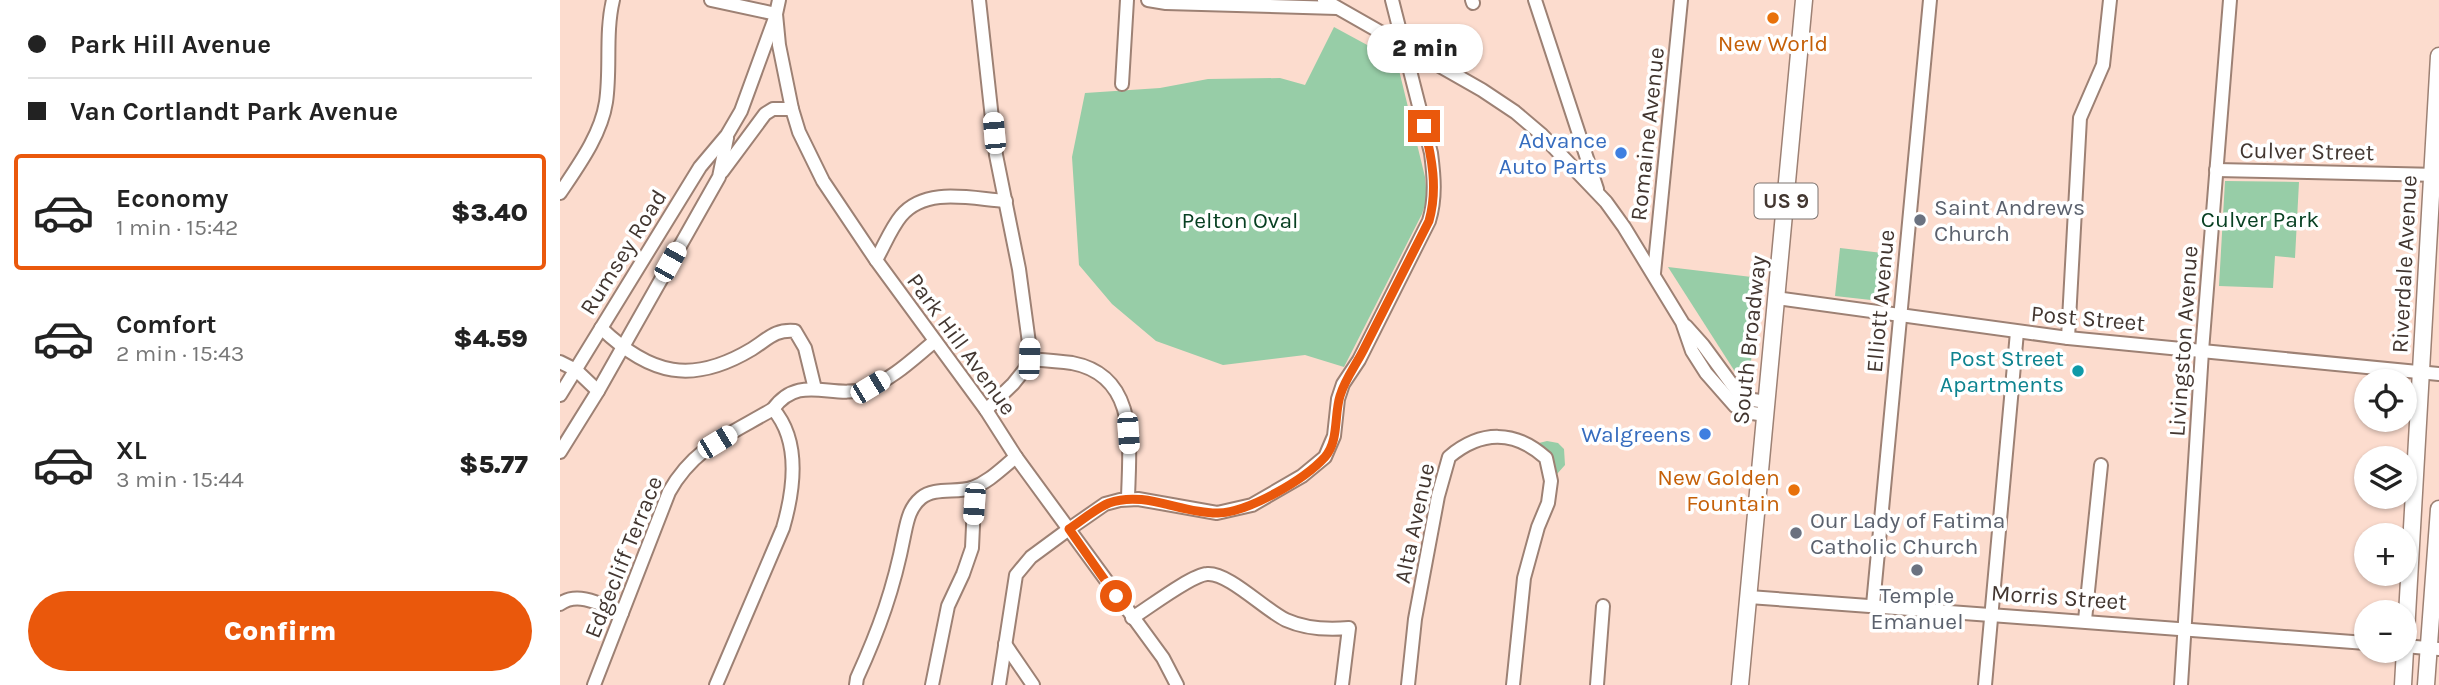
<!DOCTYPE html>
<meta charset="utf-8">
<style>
body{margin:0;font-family:Karla,sans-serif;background:#f2f2f2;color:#222;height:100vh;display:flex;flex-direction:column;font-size:26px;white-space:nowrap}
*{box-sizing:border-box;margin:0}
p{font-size:23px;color:#767676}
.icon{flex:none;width:38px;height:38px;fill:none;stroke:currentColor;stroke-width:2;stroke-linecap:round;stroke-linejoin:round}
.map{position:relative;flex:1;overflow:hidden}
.side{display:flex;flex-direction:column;background:#fff;width:560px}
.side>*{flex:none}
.banner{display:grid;align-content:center;height:154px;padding:0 28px;background:#fff}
.tools{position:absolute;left:1794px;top:369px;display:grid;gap:14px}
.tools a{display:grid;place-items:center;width:63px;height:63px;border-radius:50%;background:#fff;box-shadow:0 2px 5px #0004;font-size:35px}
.end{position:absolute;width:32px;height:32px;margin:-16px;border:9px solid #ea580c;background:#fff;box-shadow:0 0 0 4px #fff}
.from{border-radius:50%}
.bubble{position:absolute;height:49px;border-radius:24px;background:#fff;box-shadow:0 2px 5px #0004;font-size:23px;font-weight:800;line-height:49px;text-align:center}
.car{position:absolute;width:21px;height:42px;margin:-21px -10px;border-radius:9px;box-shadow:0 0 5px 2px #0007;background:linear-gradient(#fff 24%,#345 0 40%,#fff 0 76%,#345 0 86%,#fff 0)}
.banner b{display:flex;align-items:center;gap:24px;height:66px;font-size:26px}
.banner b+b{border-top:2px solid #e0e0e0}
.banner i{width:18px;height:18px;background:#222}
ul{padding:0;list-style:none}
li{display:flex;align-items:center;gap:21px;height:116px;margin:0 14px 10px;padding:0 14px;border:4px solid transparent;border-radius:7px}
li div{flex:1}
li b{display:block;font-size:26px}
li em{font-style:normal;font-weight:800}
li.current{border-color:#ea580c}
li>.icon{width:63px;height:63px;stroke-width:1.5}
.action{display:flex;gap:14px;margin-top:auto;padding:14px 28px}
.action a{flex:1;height:80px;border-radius:42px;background:#ea580c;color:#fff;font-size:28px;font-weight:800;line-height:80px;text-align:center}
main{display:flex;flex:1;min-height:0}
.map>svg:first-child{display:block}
.green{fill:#97cda7}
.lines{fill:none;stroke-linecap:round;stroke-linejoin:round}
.minor-casing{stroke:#9d8174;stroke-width:16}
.major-casing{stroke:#9d8174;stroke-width:19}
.minor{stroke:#fff;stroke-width:12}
.major{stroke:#fff;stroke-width:16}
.route{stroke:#ea580c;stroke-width:9}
.food-dot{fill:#e8710a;stroke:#fff;stroke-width:2.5}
.shop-dot{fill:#3f7fe0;stroke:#fff;stroke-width:2.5}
.worship-dot{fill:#6b7280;stroke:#fff;stroke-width:2.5}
.culture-dot{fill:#0f9aa8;stroke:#fff;stroke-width:2.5}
.labels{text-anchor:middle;stroke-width:7;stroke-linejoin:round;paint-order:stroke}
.shield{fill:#fff;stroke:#7b726e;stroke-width:2}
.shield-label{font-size:21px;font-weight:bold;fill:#423630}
.food-label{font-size:23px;fill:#c56008;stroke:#fff}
.street-label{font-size:23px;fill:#423630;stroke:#fff}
.shop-label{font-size:23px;fill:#366cbe;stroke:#fff;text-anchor:end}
.worship-label{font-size:23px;fill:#5b616d;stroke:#fff;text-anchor:start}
.park-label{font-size:23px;fill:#084022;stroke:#fff}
.culture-label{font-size:23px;fill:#0d838f;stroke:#fff;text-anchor:end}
</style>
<main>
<section class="side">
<div class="banner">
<b><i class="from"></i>Park Hill Avenue</b>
<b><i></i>Van Cortlandt Park Avenue</b>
</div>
<ul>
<li class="current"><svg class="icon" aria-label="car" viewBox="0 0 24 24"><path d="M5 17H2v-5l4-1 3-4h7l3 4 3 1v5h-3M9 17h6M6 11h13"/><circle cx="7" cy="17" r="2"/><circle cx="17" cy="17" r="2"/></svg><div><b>Economy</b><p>1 min · 15:42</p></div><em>$3.40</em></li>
<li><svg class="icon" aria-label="car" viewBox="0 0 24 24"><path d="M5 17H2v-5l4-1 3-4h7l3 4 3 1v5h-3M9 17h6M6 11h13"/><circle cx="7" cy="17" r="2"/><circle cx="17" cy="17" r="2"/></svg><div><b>Comfort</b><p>2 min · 15:43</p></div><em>$4.59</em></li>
<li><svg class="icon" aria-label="car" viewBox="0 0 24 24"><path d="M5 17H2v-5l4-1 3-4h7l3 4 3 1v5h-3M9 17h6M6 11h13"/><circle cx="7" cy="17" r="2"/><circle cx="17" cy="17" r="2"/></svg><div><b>XL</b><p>3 min · 15:44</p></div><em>$5.77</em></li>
</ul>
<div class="action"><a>Confirm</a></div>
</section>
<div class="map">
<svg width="1879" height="685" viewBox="0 0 1879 685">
<rect width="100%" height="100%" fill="#fcdcce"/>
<g class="green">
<path d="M774,27L833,59L838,66L865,177L867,198L862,214L784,367L745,355L663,365L596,341L552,304L519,265L512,157L525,93L600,88L648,79L720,78L745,85Z"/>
<path d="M1665,181L1739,182L1735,258L1715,256L1713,288L1659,286Z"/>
<path d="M1280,248L1331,254L1326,294L1311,300L1275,296Z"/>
<path d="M1108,267L1200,278L1189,380L1179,378Z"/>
<path d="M987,441L998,443L1004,449L1005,465L997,474L993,462L975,444Z"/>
</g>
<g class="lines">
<defs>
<g id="minor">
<path d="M151,0L216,14"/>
<path d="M219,0L216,14L219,45L232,109L239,132L263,181L316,260L426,410L456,457L603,658L617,685"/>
<path d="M419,0L436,155L459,269L469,343V359L465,369L453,384L426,410"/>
<path d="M588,0L606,3L777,8"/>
<path d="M764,0L922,90L955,112L981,134L1046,202L1064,227L1122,322L1132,351L1146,373L1175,406L1186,412L1205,415"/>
<path d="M912,0L913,3"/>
<path d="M975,0L1037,189"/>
<path d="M562,84L567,0"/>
<path d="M1656,170L1879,175"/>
<path d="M162,172L205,114L213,109H232"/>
<path d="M0,193C18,166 41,135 46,102C51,68 45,34 53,0"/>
<path d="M316,260C324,246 331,228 341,216C366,186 412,199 446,201"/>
<path d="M1094,273L1121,0"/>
<path d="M1216,298L1508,338L1879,374"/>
<path d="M1126,326L1143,345L1179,394L1187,399L1206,402"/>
<path d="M41,328C90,375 132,385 192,349C208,339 215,329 235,331L245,348L255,389"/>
<path d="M1508,338L1520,118L1543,65L1550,0"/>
<path d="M469,359C483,360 498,361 512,363C580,376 569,448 568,499"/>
<path d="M0,362L16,370L38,391"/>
<path d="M0,395L140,167L167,135L181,111L215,18"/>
<path d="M0,452L38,391L159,177L167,138"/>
<path d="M1189,597L1806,643"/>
<path d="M0,604C18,590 44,606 62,613"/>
<path d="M1313,605L1370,0"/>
<path d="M572,618C587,609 631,575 647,574C668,572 705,610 726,620C746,629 767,630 789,628L782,685"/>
<path d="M1525,620L1541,465"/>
<path d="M445,644L473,685"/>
<path d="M1844,646L1879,649"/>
<path d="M34,685L109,492C134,447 171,434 213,409C240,372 273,401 308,388C333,379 355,357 375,341"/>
<path d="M156,685L223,528C234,490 241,441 213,409"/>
<path d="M296,685L297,678C319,630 334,588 344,536C347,522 349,508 361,498C374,487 396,493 412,488C429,482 442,468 456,457"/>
<path d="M372,685L388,606L403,574L412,548L414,504L412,488"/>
<path d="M439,685L456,575L471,557L509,529L545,504L560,500L578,499L657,513L692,505L742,476L765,457L774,436L778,399L783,384L799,360L869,221C876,198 874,176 871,153L832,0"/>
<path d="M848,685L855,619L878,496L889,457C921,430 955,430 986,458L991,481L988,503L978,527L964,578L953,685"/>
<path d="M1037,685L1043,606"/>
<path d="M1425,685L1457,332"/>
<path d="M1621,685L1642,351L1670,0"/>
</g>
<g id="major">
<path d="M1180,685L1244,0"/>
<path d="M1843,685L1879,56"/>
<path d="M1866,685L1879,509"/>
</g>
</defs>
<use href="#minor" class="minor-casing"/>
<use href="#major" class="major-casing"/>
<use href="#minor" class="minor"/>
<use href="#major" class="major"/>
</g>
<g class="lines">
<path class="route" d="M556,596L509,529C521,521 535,509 549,503C585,490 622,514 658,513C689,512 744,480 765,457C779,441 774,415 780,396C785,379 796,365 804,349C826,306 847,264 869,221C878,189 872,158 864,126"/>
</g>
<g class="food-dot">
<circle cx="1213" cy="18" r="7"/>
<circle cx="1234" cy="490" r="7"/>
</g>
<g class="shop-dot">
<circle cx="1061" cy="153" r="7"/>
<circle cx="1145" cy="434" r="7"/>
</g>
<g class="worship-dot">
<circle cx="1360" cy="220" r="7"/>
<circle cx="1236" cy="533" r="7"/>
<circle cx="1357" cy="570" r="7"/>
</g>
<circle class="culture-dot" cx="1518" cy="371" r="7"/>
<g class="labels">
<rect class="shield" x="1194.5" y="183.5" width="63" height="35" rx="5"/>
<g class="shield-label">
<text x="1226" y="208">US 9</text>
</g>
<g class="food-label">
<text x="1213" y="51">New World</text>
<text x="1220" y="485" text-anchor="end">New Golden<tspan x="1220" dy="26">Fountain</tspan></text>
</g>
<g class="street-label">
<text transform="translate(1087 134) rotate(-84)" y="8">Romaine Avenue</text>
<text transform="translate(1747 151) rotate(1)" y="8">Culver Street</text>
<text transform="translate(63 252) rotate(-58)" y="8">Rumsey Road</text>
<text transform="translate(1844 264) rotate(-87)" y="8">Riverdale Avenue</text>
<text transform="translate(1320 301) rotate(-85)" y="8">Elliott Avenue</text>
<text transform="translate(1528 318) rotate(5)" y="8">Post Street</text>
<text transform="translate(1189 340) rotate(-84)" y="8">South Broadway</text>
<text transform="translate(1623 341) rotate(-86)" y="8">Livingston Avenue</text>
<text transform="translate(402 344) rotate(54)" y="8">Park Hill Avenue</text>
<text transform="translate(854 523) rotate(-78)" y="8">Alta Avenue</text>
<text transform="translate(63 557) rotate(-68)" y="8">Edgecliff Terrace</text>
<text transform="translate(1499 597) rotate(4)" y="8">Morris Street</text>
</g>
<g class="shop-label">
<text x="1047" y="148">Advance<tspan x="1047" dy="26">Auto Parts</tspan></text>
<text x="1131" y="442">Walgreens</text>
</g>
<g class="worship-label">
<text x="1374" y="215">Saint Andrews<tspan x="1374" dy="26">Church</tspan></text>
<text x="1250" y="528">Our Lady of Fatima<tspan x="1250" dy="26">Catholic Church</tspan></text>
<text x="1357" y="603" text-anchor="middle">Temple<tspan x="1357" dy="26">Emanuel</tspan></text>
</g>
<g class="park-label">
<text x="1700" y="227">Culver Park</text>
<text x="680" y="228">Pelton Oval</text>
</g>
<g class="culture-label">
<text x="1504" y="366">Post Street<tspan x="1504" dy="26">Apartments</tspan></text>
</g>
</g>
</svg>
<div class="tools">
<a><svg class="icon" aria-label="locate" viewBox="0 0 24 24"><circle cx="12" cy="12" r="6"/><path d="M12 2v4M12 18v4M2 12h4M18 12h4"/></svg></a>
<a><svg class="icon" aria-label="layers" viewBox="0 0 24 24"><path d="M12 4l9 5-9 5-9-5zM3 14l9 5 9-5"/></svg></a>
<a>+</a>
<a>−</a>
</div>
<i class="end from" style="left:556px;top:596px"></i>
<i class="end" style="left:864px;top:126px"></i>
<div class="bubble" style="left:807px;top:24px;width:116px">2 min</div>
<i class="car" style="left:434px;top:133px;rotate:355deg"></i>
<i class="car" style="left:110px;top:262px;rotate:29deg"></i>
<i class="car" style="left:469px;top:359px;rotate:2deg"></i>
<i class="car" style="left:310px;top:387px;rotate:59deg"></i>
<i class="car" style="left:568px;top:433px;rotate:176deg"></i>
<i class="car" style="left:157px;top:442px;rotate:59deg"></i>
<i class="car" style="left:414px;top:504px;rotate:184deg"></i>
</div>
</main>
